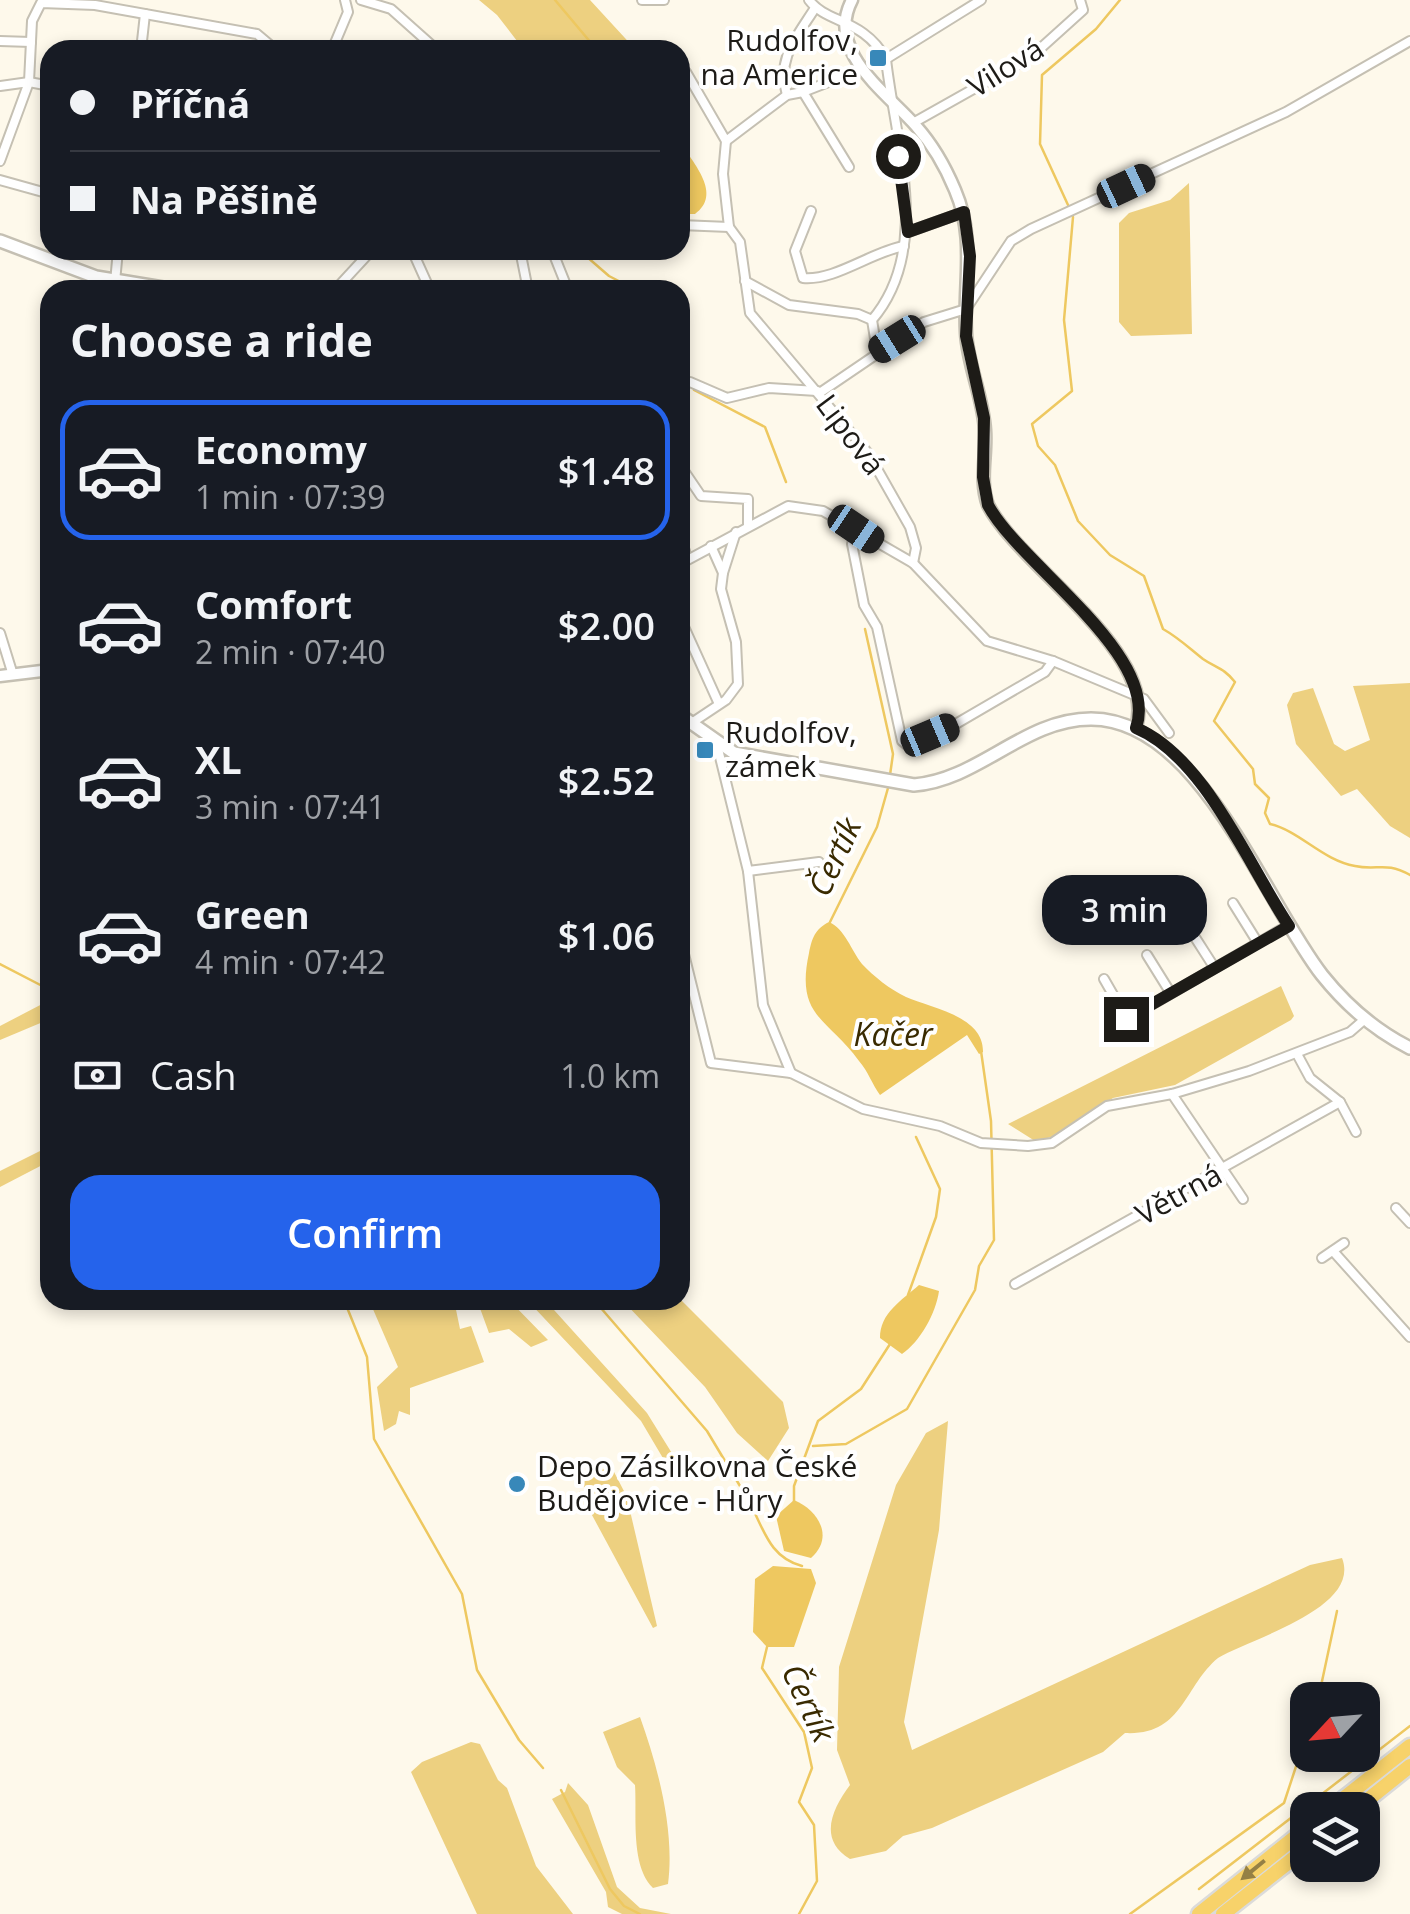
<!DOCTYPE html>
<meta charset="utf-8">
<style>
body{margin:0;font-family:"Open Sans",sans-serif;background:#20242c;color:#f1f3f6;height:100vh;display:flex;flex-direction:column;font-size:38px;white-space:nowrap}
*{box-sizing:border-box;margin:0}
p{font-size:32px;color:#9ea1a6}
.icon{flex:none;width:55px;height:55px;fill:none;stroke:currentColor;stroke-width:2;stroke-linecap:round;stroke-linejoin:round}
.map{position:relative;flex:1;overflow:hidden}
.panel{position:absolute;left:40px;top:280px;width:650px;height:1030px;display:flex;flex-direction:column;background:#171b24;border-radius:30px;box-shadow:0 5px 15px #0003}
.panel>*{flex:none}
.hud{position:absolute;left:40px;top:40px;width:650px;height:220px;border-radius:30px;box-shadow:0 5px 15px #0003;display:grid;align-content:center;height:220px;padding:0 30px;background:#171b24}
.needle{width:65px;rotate:244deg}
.tools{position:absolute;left:1290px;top:1682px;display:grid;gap:20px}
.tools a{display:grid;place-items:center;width:90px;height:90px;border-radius:20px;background:#171b24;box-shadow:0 5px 15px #0003;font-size:50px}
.end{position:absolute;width:45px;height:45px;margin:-22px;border:12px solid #1d1b17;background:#fff;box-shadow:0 0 0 5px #fff}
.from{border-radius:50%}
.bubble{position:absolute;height:70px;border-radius:30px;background:#171b24;box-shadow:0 5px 15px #0003;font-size:32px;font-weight:600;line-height:70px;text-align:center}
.car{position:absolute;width:30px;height:60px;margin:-30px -15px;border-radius:12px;box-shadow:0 0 8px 2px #0007;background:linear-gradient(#222 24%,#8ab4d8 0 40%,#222 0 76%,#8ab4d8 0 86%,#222 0)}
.hud b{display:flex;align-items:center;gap:35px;height:95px;font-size:38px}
.hud b+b{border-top:2px solid #363941}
.hud i{width:25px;height:25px;background:#f1f3f6}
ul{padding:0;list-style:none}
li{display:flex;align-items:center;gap:30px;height:140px;margin:0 20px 15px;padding:0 10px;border:5px solid transparent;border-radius:30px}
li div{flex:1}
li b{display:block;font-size:38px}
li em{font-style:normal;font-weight:600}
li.active{border-color:#2563eb}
li>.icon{width:90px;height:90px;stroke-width:1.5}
h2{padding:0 30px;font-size:45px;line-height:120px}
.pay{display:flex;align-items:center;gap:25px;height:110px;padding:0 30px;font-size:38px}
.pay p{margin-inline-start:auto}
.primary-button{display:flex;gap:20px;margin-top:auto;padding:20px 30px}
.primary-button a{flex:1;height:115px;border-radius:30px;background:#2563eb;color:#fff;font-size:40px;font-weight:600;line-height:115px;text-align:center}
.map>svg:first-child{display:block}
.green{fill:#edd080}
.water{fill:#eec860}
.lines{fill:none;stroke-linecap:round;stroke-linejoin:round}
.stream{stroke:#eec860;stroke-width:2.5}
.minor-casing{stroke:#c5c0b3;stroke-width:12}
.tertiary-casing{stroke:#c5c0b3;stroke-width:15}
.secondary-casing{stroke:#c5c0b3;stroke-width:16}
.motorway-casing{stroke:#dbdbda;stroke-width:19}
.minor{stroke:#fff;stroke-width:8}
.tertiary{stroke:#fff;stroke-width:10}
.secondary{stroke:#fff;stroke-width:11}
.motorway{stroke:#f7d26a;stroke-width:14}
.oneway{fill:#958045}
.route{stroke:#1d1b17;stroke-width:12}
.poi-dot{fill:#3888b9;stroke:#fff;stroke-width:4}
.labels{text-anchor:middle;stroke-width:8;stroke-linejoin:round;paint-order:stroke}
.poi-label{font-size:30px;fill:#1d1b17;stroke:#fff;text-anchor:start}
.street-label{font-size:30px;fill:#1d1b17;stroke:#fff}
.water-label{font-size:32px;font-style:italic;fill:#392a00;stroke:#fff}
</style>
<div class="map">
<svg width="1410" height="1914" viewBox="0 0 1410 1914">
<rect width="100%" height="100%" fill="#fef9eb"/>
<g class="green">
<path d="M479,0H590L636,50H593L553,41L538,50H524L497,15Z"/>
<path d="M1189,183L1192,334L1131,336L1119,322V223L1129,213L1170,200Z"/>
<path d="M1410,683V838L1390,826L1357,789L1341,796L1296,744L1287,705L1293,693L1313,688L1334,744L1345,751L1370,740L1353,686Z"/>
<path d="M1281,986L1294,1016L1291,1020L1175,1085L1113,1098L1052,1137L1035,1141L1008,1124Z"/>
<path d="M46,1002L50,1019L0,1040V1026Z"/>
<path d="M50,1146V1161L0,1187V1171Z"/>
<path d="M680,1299L783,1402L789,1428L768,1461L737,1433L705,1387L622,1300Z"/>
<path d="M369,1300H454L460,1329L471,1326L484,1362L410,1388V1415L399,1411L396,1424L384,1431L377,1387L398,1367Z"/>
<path d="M477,1300H509L548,1340L531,1347L509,1329L489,1333Z"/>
<path d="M527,1300H545L647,1413L678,1463L670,1470L641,1421Z"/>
<path d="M948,1421L939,1530L904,1722L912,1750L1310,1565L1342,1558C1362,1609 1248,1639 1218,1658C1184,1686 1183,1736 1125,1733L1103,1752L932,1828L903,1836L886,1851L850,1859C817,1839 833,1808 850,1785L837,1750L839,1667L896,1485L926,1433Z"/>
<path d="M607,1468L613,1470L626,1495L605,1502L580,1484L576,1486L577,1479Z"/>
<path d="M579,1491L606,1506L627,1498L657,1626L653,1628Z"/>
<path d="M640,1717C658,1767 675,1831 668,1884L653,1888C630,1866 637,1814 635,1785L617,1767L603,1732Z"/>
<path d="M471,1742L480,1744L498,1780L507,1788L536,1866L573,1914H477L411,1772L422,1762Z"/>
<path d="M568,1783L588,1805L617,1887L640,1908L671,1914H622L608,1907L606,1892L552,1799L565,1792Z"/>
</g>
<g class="water">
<path d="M680,142C693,163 723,194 695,214H680Z"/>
<path d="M829,922C845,929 851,950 862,964C873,976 891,990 906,997C931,1008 984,1016 983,1052L979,1054L967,1035L880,1095C872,1084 868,1071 859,1061C828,1018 795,1017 809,953C812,938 815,929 829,922Z"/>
<path d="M919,1285L939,1291C936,1313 920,1342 902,1354L880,1338C880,1313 901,1301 919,1285Z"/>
<path d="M794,1500C818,1510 835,1537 811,1558L784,1551L776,1516Z"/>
<path d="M773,1566L811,1569L816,1583L794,1647H767L753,1632L755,1579Z"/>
</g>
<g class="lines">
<g class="stream">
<path d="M555,0L597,50"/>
<path d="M1068,205L1040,144L1042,75L1096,29L1120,0"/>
<path d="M1073,217L1064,320L1072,391L1032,424L1038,446L1055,465L1078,521L1110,555L1144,576L1163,629C1179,638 1189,648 1203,659C1216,668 1224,668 1235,682L1214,721L1253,769L1255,784L1269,798L1265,813L1270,824C1300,831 1322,860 1355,866C1378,871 1385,861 1410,875"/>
<path d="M579,250L609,276L636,290"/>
<path d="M694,390L765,427L786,482"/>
<path d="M865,629L893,754L890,775"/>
<path d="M830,922L877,827L888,788"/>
<path d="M0,964L50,990"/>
<path d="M908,1295L936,1217L940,1189L916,1137"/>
<path d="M344,1300L367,1357L374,1439L462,1594L477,1670L519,1740L543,1768"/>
<path d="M594,1300L707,1431L743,1491"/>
<path d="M813,1446L846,1444L907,1409L975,1290L979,1266L994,1240L991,1121L981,1051"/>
<path d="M794,1502V1486L818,1421L861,1389L890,1344"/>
<path d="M752,1507C765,1534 772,1558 802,1566"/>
<path d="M767,1647L762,1668L804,1732L812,1768L799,1802L814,1825L817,1881L799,1914"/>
<path d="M1318,1700L1337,1611"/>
<path d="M561,1790L610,1889L624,1906L640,1914"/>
<path d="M1199,1889L1410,1726"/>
<path d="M1130,1914L1284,1803L1308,1730"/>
</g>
<defs>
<g id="minor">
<path d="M361,0L391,9L437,50"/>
<path d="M642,0H664"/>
<path d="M809,0C827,24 863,18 886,59C895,142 933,249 872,320L877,351"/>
<path d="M0,41L31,42"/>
<path d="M141,50L145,14"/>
<path d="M332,50L348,12L345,0"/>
<path d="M886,59L981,0"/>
<path d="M686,72L726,141L723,174L729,227L740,242L750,313L868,453L910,527L916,548L913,563"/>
<path d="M0,86L29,82L50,86"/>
<path d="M787,95C776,59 796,38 815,8"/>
<path d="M913,123L1032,56L1083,10L1080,0"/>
<path d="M726,141L787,95L803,92"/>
<path d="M0,161L29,82L32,21L41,3L95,5L257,34L276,50"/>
<path d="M849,167L803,92L862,69"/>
<path d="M0,180L50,194"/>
<path d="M811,211L795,251L803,278C835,281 871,252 904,246"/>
<path d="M680,225L729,227"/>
<path d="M908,232L964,212"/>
<path d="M412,250L430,290"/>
<path d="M520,250L528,290"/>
<path d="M552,250L568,290"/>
<path d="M745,281L789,305L858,314L872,320"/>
<path d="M115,282L118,250"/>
<path d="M335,290L372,250"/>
<path d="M680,387L690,382L727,398L769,388L817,391"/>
<path d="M821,392L924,322L966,309L1011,241L1031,229L1286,112L1410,41"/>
<path d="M680,465L701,496L748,499V526"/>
<path d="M856,529L852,544L864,605L877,627L902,741L907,745L954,725L1045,672L1053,661"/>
<path d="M680,537L687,557"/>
<path d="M680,564L788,506L823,511L913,563L987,641L1053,661L1144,699L1169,733"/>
<path d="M723,573L736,532"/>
<path d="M680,618L719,704"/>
<path d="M0,633L13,675"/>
<path d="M690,724L726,700L738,684L736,642L721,589L723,573L711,546"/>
<path d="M717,745L748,871L763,1005L791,1073"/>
<path d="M748,871L819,862"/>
<path d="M1233,903L1258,943"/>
<path d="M1189,928L1214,967"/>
<path d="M680,938L711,1063L791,1073L863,1109L940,1126L981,1143L1028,1146L1052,1143L1107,1106L1172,1094L1249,1071L1350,1032L1365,1019"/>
<path d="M1147,955L1170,992"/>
<path d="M1104,979L1127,1019"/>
<path d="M1115,1026L1289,925"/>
<path d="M1297,1054L1310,1078L1340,1102L1356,1132"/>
<path d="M1172,1094L1243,1199"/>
<path d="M1396,1208L1410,1223"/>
<path d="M1333,1251L1410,1337"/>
<path d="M1322,1258L1344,1243"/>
<path d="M1015,1284L1340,1102"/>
</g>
<g id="tertiary">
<path d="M852,0C825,51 886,92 916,126C933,145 945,166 955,190C976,239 963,282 966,333C968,366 983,397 985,430C987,456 979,480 988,505C1019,566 1159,652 1136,727"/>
<path d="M0,676L50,670"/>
</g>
<g id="secondary">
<path d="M0,241L96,277L175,290"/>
<path d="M680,715L734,753L914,785C979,780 1024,719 1091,719C1199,719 1263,899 1322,975C1346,1005 1376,1031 1410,1048"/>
</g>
<g id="motorway">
<path d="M1329,1810L1410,1746"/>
<path d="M1355,1810L1410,1766"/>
<path d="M1199,1914L1308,1827"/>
<path d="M1223,1914L1308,1847"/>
</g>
</defs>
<use href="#minor" class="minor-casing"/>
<use href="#tertiary" class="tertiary-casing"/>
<use href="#secondary" class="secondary-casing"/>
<use href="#motorway" class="motorway-casing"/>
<use href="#minor" class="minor"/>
<use href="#tertiary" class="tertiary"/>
<use href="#secondary" class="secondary"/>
<use href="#motorway" class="motorway"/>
</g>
<defs><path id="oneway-solid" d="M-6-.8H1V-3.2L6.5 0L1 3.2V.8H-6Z" transform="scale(2.5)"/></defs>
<use class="oneway" href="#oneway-solid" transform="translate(1253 1870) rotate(141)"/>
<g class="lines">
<path class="route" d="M898,156L908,232L964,212L970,256L966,336L984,418L983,477L988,505C1019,564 1161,655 1136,728C1205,757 1248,865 1289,926L1126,1019"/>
</g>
<g class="poi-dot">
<rect x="868" y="48" width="20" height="20" rx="5"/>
<rect x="695" y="740" width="20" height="20" rx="5"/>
<circle cx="517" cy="1484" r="10"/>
</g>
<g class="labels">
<g class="poi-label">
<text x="858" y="51" text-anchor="end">Rudolfov,<tspan x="858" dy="34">na Americe</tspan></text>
<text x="725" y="743">Rudolfov,<tspan x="725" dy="34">zámek</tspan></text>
<text x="537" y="1477">Depo Zásilkovna České<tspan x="537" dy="34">Budějovice - Hůry</tspan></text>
</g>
<g class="street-label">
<text transform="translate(1006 68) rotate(-32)" y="10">Vilová</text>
<text transform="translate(850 435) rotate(53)" y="10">Lipová</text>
<text transform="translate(1179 1195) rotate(-29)" y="10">Větrná</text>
</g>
<g class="water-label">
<text transform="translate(835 857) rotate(-65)" y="11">Čertík</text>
<text x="893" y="1046">Kačer</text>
<text transform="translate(808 1703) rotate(65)" y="11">Čertík</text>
</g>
</g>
</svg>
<div class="tools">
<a><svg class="needle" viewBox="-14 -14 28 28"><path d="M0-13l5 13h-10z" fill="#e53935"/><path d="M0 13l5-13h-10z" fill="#9ea1a6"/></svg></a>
<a><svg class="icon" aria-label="layers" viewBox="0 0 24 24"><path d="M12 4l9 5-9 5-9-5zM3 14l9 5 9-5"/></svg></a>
</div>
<i class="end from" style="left:898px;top:156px"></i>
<i class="end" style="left:1126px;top:1019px"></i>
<div class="bubble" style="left:1042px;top:875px;width:165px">3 min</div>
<i class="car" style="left:1126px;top:186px;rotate:65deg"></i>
<i class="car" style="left:897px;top:339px;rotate:238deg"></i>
<i class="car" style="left:856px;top:529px;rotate:124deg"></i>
<i class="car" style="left:930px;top:735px;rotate:67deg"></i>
<div class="hud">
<b><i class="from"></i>Příčná</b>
<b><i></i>Na Pěšině</b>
</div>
<section class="panel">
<h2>Choose a ride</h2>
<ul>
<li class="active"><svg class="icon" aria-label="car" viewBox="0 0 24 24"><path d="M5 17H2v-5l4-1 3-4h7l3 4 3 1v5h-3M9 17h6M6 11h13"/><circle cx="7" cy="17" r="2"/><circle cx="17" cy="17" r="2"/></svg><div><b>Economy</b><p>1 min · 07:39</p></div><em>$1.48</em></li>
<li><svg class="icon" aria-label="car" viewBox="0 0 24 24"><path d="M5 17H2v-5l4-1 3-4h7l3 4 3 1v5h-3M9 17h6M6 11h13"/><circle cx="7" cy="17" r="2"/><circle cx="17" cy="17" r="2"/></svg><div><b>Comfort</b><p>2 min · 07:40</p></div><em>$2.00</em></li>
<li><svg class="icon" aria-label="car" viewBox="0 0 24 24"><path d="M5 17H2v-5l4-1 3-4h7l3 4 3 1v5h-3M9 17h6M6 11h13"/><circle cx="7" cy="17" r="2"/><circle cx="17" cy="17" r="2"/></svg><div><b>XL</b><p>3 min · 07:41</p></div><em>$2.52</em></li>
<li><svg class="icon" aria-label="car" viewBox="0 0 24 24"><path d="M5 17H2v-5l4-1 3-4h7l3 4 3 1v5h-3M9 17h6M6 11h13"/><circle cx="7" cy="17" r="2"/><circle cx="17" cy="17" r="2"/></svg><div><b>Green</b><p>4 min · 07:42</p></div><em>$1.06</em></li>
</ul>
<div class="pay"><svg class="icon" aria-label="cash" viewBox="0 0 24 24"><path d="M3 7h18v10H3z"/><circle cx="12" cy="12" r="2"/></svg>Cash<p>1.0 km</p></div>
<div class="primary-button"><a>Confirm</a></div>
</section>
</div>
